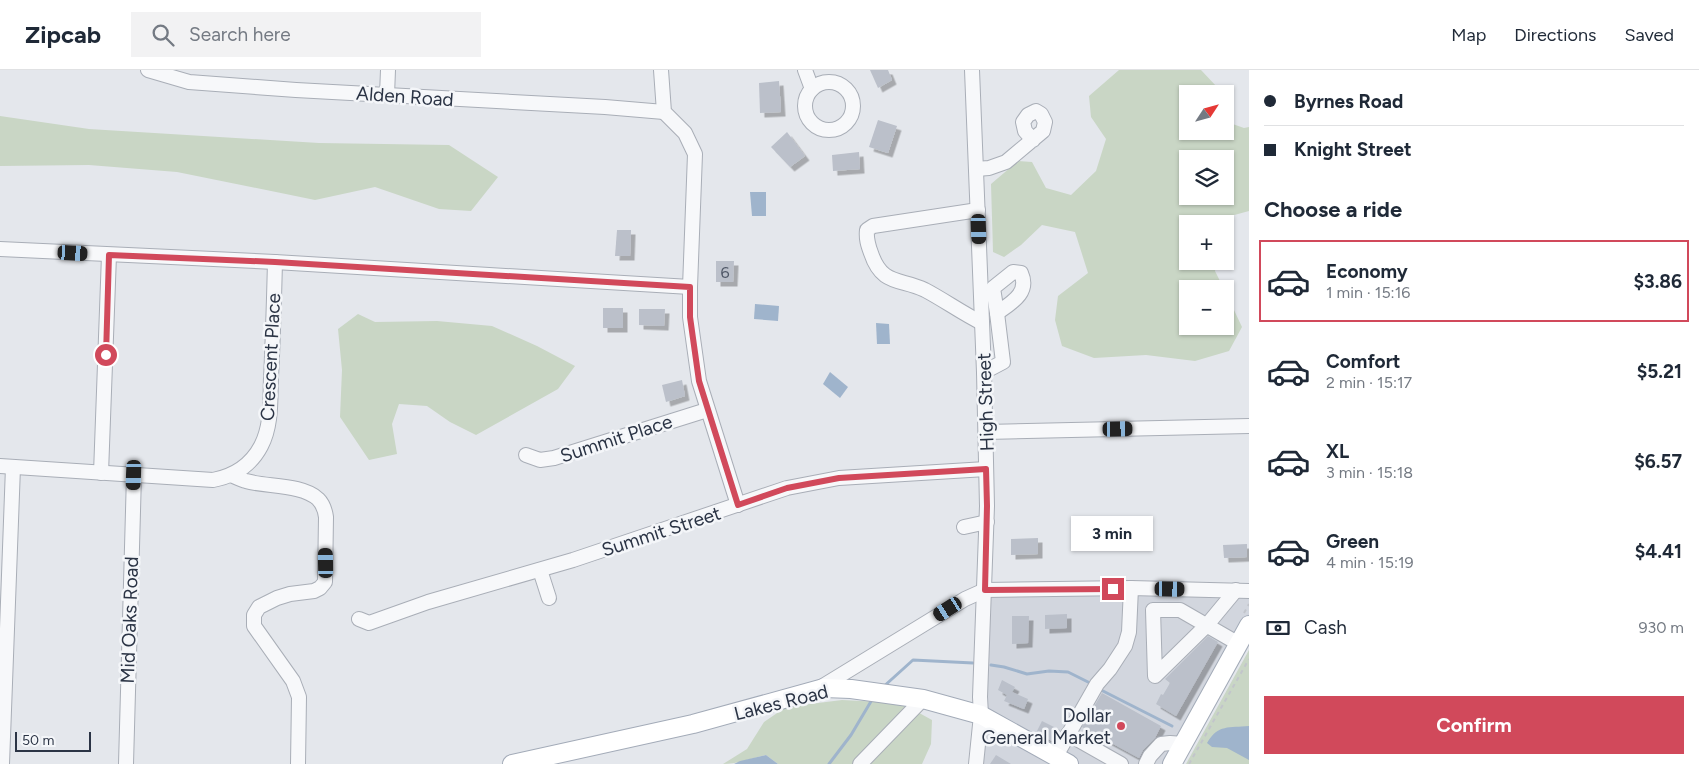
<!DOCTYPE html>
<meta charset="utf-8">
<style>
body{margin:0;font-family:Figtree,sans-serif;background:#f2f2f3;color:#1f2937;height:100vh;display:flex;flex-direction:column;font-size:19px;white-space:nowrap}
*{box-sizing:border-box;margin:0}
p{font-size:16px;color:#747a83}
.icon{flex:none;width:28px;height:28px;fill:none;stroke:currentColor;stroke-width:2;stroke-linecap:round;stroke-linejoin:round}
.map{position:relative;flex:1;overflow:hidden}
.details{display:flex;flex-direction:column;background:#fff;width:450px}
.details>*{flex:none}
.banner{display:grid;align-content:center;height:110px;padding:0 15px;background:#fff}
.needle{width:32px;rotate:54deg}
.controls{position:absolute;left:1179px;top:15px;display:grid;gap:10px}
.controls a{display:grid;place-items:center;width:55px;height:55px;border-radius:0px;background:#fff;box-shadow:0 1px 4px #0004;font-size:25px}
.scale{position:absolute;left:15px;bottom:12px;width:76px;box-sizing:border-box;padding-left:5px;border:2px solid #2b3445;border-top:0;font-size:14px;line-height:18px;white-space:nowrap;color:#2b3445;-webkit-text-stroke:4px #f4f6f9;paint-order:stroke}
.end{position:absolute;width:22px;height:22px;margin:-11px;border:6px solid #d1495b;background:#fff;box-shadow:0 0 0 2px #fff}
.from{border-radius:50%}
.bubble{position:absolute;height:35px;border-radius:0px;background:#fff;box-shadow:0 1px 4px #0004;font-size:16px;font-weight:700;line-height:35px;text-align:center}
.car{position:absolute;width:15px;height:30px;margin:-15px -8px;border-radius:6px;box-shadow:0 0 4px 1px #0007;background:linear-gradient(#222 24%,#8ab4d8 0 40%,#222 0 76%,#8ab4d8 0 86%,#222 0)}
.banner b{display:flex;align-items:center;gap:18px;height:48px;font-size:19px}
.banner b+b{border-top:1px solid #e0e1e3}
.banner i{width:12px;height:12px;background:#1f2937}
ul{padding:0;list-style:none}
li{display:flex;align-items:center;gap:15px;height:82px;margin:0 10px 8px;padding:0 5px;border:2px solid transparent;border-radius:0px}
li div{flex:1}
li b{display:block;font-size:19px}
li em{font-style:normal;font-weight:700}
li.current{border-color:#d1495b}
li>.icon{width:45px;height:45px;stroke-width:1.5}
h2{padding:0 15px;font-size:22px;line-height:60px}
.pay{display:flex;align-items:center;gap:12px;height:55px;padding:0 15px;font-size:19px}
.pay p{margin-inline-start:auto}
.button{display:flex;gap:10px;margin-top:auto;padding:10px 15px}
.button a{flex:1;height:58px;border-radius:0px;background:#d1495b;color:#fff;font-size:20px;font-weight:700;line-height:58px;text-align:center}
header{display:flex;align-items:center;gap:30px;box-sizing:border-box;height:70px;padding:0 25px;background:#fff;border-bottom:1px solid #e0e1e3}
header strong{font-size:24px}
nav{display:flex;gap:28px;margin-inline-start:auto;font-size:18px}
.search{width:350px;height:45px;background:#f2f2f3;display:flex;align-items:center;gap:12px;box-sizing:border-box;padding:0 18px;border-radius:0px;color:#747a83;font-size:19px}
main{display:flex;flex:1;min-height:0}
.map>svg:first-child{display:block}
.built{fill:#d2d6de}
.green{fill:#c9d6c5;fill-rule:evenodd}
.water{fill:#9fb4cc}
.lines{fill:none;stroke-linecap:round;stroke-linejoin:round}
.stream{stroke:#9fb4cc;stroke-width:3}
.building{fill:#bbc0ca;filter:url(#shadow)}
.minor-casing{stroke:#a9aeb7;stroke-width:16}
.major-casing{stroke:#a3abb8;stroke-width:20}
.path{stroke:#c2c5cb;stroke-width:2;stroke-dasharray:4 4;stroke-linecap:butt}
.minor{stroke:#f7f8fa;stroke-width:14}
.major{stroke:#fff;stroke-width:18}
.route{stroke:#d1495b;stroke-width:6}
.poi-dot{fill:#d1495b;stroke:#f4f6f9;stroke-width:2}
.labels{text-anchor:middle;stroke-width:5;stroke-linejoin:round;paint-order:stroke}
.number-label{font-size:16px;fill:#4f5766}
.street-label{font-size:19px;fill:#2b3445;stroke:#f4f6f9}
.poi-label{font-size:19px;fill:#2b3445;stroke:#f4f6f9;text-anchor:end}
</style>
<header>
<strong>Zipcab</strong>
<div class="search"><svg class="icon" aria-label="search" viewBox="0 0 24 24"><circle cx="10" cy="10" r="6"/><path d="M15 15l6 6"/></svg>Search here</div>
<nav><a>Map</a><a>Directions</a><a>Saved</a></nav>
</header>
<main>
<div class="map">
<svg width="1249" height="694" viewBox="0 0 1249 694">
<defs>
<filter id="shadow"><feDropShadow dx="4.5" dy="4.5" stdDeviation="0" flood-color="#0004"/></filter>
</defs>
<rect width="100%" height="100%" fill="#e4e7ec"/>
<path class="built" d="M985,520L1249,522V555L1172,694H976Z"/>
<g class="green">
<path d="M1119,0H1201L1217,17L1219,24H1188V61H1225V45L1227,52L1244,58L1249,57V141L1227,147L1225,156V154H1188V191H1217L1215,201L1224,219H1188V256H1225V221L1242,257L1229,281L1195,291L1146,285L1094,288L1062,276L1055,250L1058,226L1088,203L1075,162L1042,155L1021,175L1004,187L993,182L991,114L1018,91L1032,92L1046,118L1071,125L1096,101L1106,69L1091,47L1089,26ZM1188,89H1225V126H1188Z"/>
<path d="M0,46L89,59L319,73L449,75L498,107L471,141L439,139L375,117L315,130L177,102L89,95L0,96Z"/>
<path d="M358,244L375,252L437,251L492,256L537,276L575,296L558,319L476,365L450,352L427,336L399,334L392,354L397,384L369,390L340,347L342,300L338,259Z"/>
<path d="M1249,580V694H1186Z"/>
<path d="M842,630L901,633L932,650L931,674L922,694H778L766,685C751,688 737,694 723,694L747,679L764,652L786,637Z"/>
</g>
<g class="water">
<path d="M766,122V146H752L750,122Z"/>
<path d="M755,234L779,236L778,251L754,249Z"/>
<path d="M876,253L889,254L890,274H877Z"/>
<path d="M830,302L848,317L840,328L823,314Z"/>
<path d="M1136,449V461L1115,462L1114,449Z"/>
<path d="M1249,656V690L1227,678L1212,677L1207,673C1218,654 1229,658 1249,656Z"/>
<path d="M766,685L778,694H734L740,691Z"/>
</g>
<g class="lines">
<g class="stream">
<path d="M991,595L1004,597L1027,604L1049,601L1068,602L1088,612"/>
<path d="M882,618L913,590L973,593"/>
<path d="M1101,620L1172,656"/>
<path d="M829,694L851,665L873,628"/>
</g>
</g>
<g class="building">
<path d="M870,0H888L892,10L878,18Z"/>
<path d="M779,11L781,42L760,43L759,13Z"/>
<path d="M878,50L897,56L888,83L869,77Z"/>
<path d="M787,62L805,86L790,97L771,77Z"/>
<path d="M859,82L860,99L833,101L832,85Z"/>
<path d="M617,160H631L630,186H615Z"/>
<path d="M716,191H734L733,212H716Z"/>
<rect x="603" y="238" width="20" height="20"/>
<path d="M639,239H665L664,256L639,255Z"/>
<path d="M682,310L685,326L666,332L662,315Z"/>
<path d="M1038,468V484L1011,485V469Z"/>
<path d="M1247,474V487L1224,488L1223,475Z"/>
<path d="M1067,544V558L1045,559V545Z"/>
<path d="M1012,546H1029L1028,573L1012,574Z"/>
<path d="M1208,566L1218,572L1176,646L1156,634L1161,624L1163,625L1170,613L1165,609Z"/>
<path d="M1002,610L1015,617L1012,622L1028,629L1024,639L1004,631L1007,625L998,620Z"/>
<path d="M1102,623L1161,656L1155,668L1143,680L1139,688L1082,657Z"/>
<path d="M1042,651L1060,660L1054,672L1036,663Z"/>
<path d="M996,685L1011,694H990Z"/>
</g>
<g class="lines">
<defs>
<g id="minor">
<path d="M148,0L189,12L296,20L605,37L664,42"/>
<path d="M661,0L664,42L685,63L695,84L690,217V247L699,311L738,435"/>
<path d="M805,0L812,19"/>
<path d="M972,0L984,302L987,436L980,627L981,645L976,694"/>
<circle cx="829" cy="36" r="24"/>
<path d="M387,25L388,0"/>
<path d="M976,99L989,98L1006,92L1043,61L1045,52L1041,44L1036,41L1028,45L1023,52L1025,61L1033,70"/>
<path d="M978,140L873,156L867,160C866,169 868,175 871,183C882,216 900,208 925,220C944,230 962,243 982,253"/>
<path d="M0,179L275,192L690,217"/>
<path d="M1013,202L1021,203C1030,223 1011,233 997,243L993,218Z"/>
<path d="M984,302L1003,292L997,243"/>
<path d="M986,362L1249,356"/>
<path d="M526,385L540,390L554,388L707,340"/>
<path d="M0,396L213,410C234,406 251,395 261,376C272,355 270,330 271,308C273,269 274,230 275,192"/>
<path d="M101,403L109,185"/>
<path d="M231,405C236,407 241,410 246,411C266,417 302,414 318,429C323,434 325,440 326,447L325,512L320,518L314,521L290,524L277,528L259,537L254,545V556L293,611L299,627L298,694"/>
<path d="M964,457L987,452"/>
<path d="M540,500L549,528"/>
<path d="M1236,520L1207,555L1155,606L1153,540H1180L1239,574"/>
<path d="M359,549L369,553L428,532L573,490L787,418L839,408L986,399"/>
<path d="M818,619L965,529L985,520L1131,518L1249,521"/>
<path d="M1068,664L1121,694"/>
<path d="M1056,686L1097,614L1110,599L1125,576L1129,562L1131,518"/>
<path d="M2,694L13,397"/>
<path d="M126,694L134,405"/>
<path d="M860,694L923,629"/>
<path d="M1146,694L1150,686L1161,674L1170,673L1183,674"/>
</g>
<g id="major">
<path d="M512,694L693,654L824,618L851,619L923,629L981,645L1069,694"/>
<path d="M1172,694L1249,555"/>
</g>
</defs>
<use href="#minor" class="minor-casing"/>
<use href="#major" class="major-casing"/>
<g class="path">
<path d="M1244,543L1249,534"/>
<path d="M1189,694L1249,589"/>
</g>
<use href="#minor" class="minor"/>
<use href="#major" class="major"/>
</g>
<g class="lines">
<path class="route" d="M106,285L109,185L275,192L690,217V247L699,311L738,435L787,418L839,408L986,399L987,436L985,520L1113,519"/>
</g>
<circle class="poi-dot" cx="1121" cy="656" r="5"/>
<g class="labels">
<g class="number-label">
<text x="725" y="208">6</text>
</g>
<g class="street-label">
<text transform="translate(405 26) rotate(4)" y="7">Alden Road</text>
<text transform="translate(270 287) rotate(-87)" y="7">Crescent Place</text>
<text transform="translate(985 332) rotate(-92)" y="7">High Street</text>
<text transform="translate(616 368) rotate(-18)" y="7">Summit Place</text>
<text transform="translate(661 461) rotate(-18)" y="7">Summit Street</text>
<text transform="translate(129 550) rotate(-88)" y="7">Mid Oaks Road</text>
<text transform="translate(781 632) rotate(-14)" y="7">Lakes Road</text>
</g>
<g class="poi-label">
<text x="1111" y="652">Dollar<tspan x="1111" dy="22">General Market</tspan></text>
</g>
</g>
</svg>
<div class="controls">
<a><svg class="needle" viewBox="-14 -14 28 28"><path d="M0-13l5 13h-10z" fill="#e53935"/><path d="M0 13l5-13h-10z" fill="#747a83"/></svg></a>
<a><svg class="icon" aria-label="layers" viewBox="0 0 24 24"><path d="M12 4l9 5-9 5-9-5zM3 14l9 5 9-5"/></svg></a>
<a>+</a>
<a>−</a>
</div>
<div class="scale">50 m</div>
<i class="end from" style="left:106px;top:285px"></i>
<i class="end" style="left:1113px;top:519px"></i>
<div class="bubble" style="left:1071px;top:446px;width:82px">3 min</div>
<i class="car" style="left:979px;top:159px;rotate:178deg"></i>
<i class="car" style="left:73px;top:183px;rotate:93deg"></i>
<i class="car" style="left:1118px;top:359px;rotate:89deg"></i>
<i class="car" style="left:134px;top:405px;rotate:182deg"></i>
<i class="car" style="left:326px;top:493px;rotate:359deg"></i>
<i class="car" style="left:1170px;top:519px;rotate:91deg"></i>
<i class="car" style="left:948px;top:539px;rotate:238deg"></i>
</div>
<section class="details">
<div class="banner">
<b><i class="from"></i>Byrnes Road</b>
<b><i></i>Knight Street</b>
</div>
<h2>Choose a ride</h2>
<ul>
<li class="current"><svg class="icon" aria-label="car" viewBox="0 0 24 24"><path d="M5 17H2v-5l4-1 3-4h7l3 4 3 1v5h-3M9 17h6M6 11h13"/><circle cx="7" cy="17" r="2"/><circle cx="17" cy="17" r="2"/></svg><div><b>Economy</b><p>1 min · 15:16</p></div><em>$3.86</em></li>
<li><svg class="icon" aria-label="car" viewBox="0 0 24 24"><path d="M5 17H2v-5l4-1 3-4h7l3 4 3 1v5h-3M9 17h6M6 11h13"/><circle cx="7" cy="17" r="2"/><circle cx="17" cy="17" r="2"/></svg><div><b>Comfort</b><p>2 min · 15:17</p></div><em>$5.21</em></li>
<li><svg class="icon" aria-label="car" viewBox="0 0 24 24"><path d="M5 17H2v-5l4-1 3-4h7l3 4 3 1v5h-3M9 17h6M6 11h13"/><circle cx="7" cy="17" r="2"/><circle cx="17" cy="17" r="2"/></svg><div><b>XL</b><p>3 min · 15:18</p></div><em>$6.57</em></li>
<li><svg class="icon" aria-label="car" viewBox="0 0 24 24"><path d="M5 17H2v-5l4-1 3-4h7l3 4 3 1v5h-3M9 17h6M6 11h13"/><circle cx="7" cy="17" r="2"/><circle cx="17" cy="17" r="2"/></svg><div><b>Green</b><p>4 min · 15:19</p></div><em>$4.41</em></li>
</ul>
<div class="pay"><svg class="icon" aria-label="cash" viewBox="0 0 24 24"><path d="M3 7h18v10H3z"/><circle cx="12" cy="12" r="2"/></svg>Cash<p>930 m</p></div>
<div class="button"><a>Confirm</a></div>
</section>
</main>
